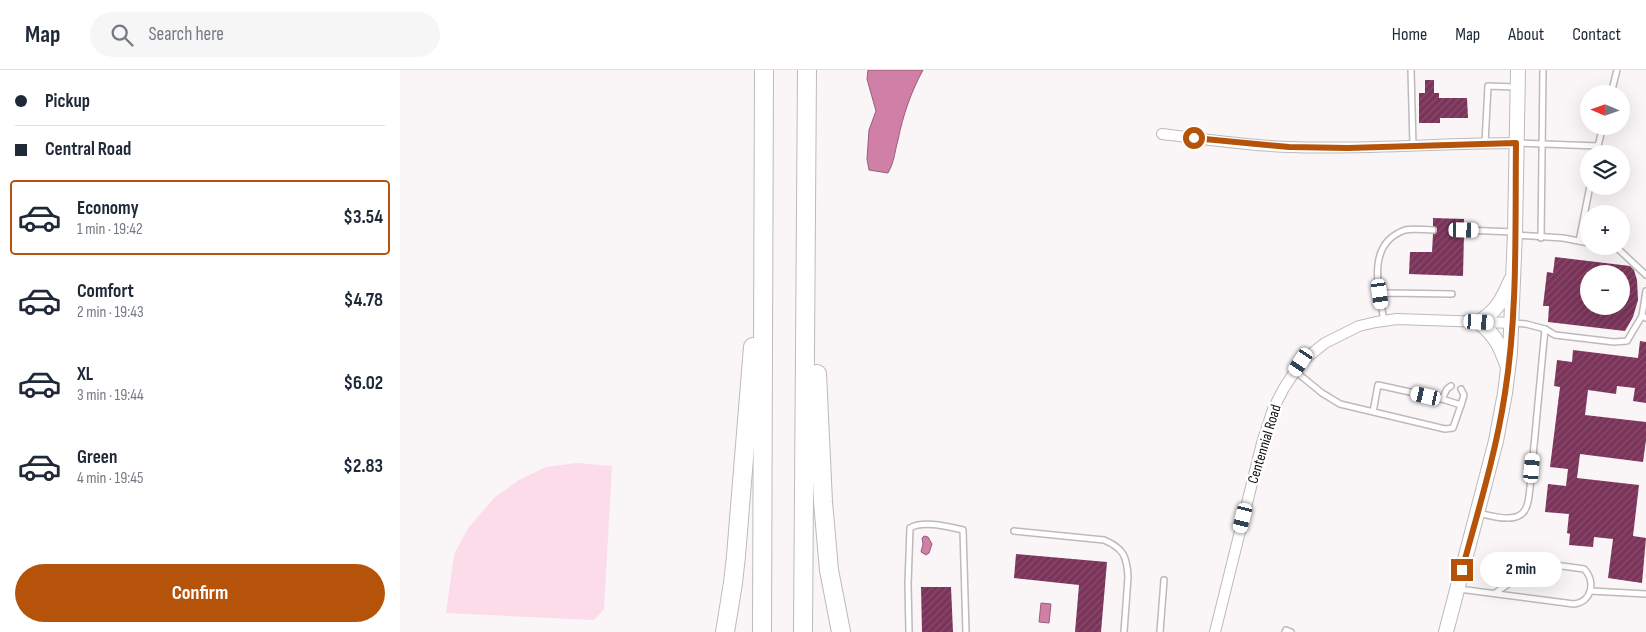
<!DOCTYPE html>
<meta charset="utf-8">
<style>
body{margin:0;font-family:"Sofia Sans Condensed",sans-serif;background:#f6f6f7;color:#1f2937;height:100vh;display:flex;flex-direction:column;font-size:19px;white-space:nowrap}
*{box-sizing:border-box;margin:0}
p{font-size:16px;color:#747a83}
.icon{flex:none;width:28px;height:28px;fill:none;stroke:currentColor;stroke-width:2;stroke-linecap:round;stroke-linejoin:round}
.map{position:relative;flex:1;overflow:hidden}
.sheet{display:flex;flex-direction:column;background:#fff;width:400px}
.sheet>*{flex:none}
.guide{display:grid;align-content:center;height:110px;padding:0 15px;background:#fff}
.needle{width:32px;rotate:272deg}
.controls{position:absolute;left:1180px;top:15px;display:grid;gap:10px}
.controls a{display:grid;place-items:center;width:50px;height:50px;border-radius:50%;background:#fff;box-shadow:0 5px 20px #0002;font-size:25px}
.end{position:absolute;width:22px;height:22px;margin:-11px;border:6px solid #b45309;background:#fff;box-shadow:0 0 0 2px #fff}
.from{border-radius:50%}
.bubble{position:absolute;height:35px;border-radius:18px;background:#fff;box-shadow:0 5px 20px #0002;font-size:16px;font-weight:700;line-height:35px;text-align:center}
.car{position:absolute;width:15px;height:30px;margin:-15px -8px;border-radius:6px;box-shadow:0 0 4px 1px #0007;background:linear-gradient(#fff 24%,#345 0 40%,#fff 0 76%,#345 0 86%,#fff 0)}
.guide b{display:flex;align-items:center;gap:18px;height:48px;font-size:19px}
.guide b+b{border-top:1px solid #e0e1e3}
.guide i{width:12px;height:12px;background:#1f2937}
ul{padding:0;list-style:none}
li{display:flex;align-items:center;gap:15px;height:75px;margin:0 10px 8px;padding:0 5px;border:2px solid transparent;border-radius:5px}
li div{flex:1}
li b{display:block;font-size:19px}
li em{font-style:normal;font-weight:700}
li.on{border-color:#b45309}
li>.icon{width:45px;height:45px;stroke-width:1.5}
.cta{display:flex;gap:10px;margin-top:auto;padding:10px 15px}
.cta a{flex:1;height:58px;border-radius:30px;background:#b45309;color:#fff;font-size:20px;font-weight:700;line-height:58px;text-align:center}
header{display:flex;align-items:center;gap:30px;box-sizing:border-box;height:70px;padding:0 25px;background:#fff;border-bottom:1px solid #e0e1e3}
header strong{font-size:24px}
nav{display:flex;gap:28px;margin-inline-start:auto;font-size:18px}
.search{width:350px;height:45px;background:#f6f6f7;display:flex;align-items:center;gap:12px;box-sizing:border-box;padding:0 18px;border-radius:28px;color:#747a83;font-size:19px}
main{display:flex;flex:1;min-height:0}
.map>svg:first-child{display:block}
.pitch{fill:#fddcea}
.water{fill:#d07fa6;stroke:#975e7a}
.building{fill:url(#building-hatch);fill-rule:evenodd}
.lines{fill:none;stroke-linecap:round;stroke-linejoin:round}
.lane-casing{stroke:#beb9bb;stroke-width:8}
.street-casing{stroke:#beb9bb;stroke-width:12}
.secondary-casing{stroke:#beb9bb;stroke-width:16}
.highway-casing{stroke:#beb9bb;stroke-width:20}
.lane{stroke:#fff;stroke-width:5}
.street{stroke:#fff;stroke-width:10}
.secondary{stroke:#fff;stroke-width:14}
.highway{stroke:#fff;stroke-width:18}
.route{stroke:#b45309;stroke-width:6}
.labels{text-anchor:middle;stroke-width:5;stroke-linejoin:round;paint-order:stroke}
.street-label{font-size:15px;fill:#131212;stroke:#fff}
</style>
<header>
<strong>Map</strong>
<div class="search"><svg class="icon" aria-label="search" viewBox="0 0 24 24"><circle cx="10" cy="10" r="6"/><path d="M15 15l6 6"/></svg>Search here</div>
<nav><a>Home</a><a>Map</a><a>About</a><a>Contact</a></nav>
</header>
<main>
<section class="sheet">
<div class="guide">
<b><i class="from"></i>Pickup</b>
<b><i></i>Central Road</b>
</div>
<ul>
<li class="on"><svg class="icon" aria-label="car" viewBox="0 0 24 24"><path d="M5 17H2v-5l4-1 3-4h7l3 4 3 1v5h-3M9 17h6M6 11h13"/><circle cx="7" cy="17" r="2"/><circle cx="17" cy="17" r="2"/></svg><div><b>Economy</b><p>1 min · 19:42</p></div><em>$3.54</em></li>
<li><svg class="icon" aria-label="car" viewBox="0 0 24 24"><path d="M5 17H2v-5l4-1 3-4h7l3 4 3 1v5h-3M9 17h6M6 11h13"/><circle cx="7" cy="17" r="2"/><circle cx="17" cy="17" r="2"/></svg><div><b>Comfort</b><p>2 min · 19:43</p></div><em>$4.78</em></li>
<li><svg class="icon" aria-label="car" viewBox="0 0 24 24"><path d="M5 17H2v-5l4-1 3-4h7l3 4 3 1v5h-3M9 17h6M6 11h13"/><circle cx="7" cy="17" r="2"/><circle cx="17" cy="17" r="2"/></svg><div><b>XL</b><p>3 min · 19:44</p></div><em>$6.02</em></li>
<li><svg class="icon" aria-label="car" viewBox="0 0 24 24"><path d="M5 17H2v-5l4-1 3-4h7l3 4 3 1v5h-3M9 17h6M6 11h13"/><circle cx="7" cy="17" r="2"/><circle cx="17" cy="17" r="2"/></svg><div><b>Green</b><p>4 min · 19:45</p></div><em>$2.83</em></li>
</ul>
<div class="cta"><a>Confirm</a></div>
</section>
<div class="map">
<svg width="1246" height="562" viewBox="0 0 1246 562">
<defs>
<pattern id="building-hatch" width="6" height="6" patternUnits="userSpaceOnUse" patternTransform="scale(1.25)"><rect width="6" height="6" fill="#7b3359"/><path d="M-1 1l2-2M0 6l6-6M5 7l2-2" fill="none" stroke="#874e6c"/></pattern>
</defs>
<rect width="100%" height="100%" fill="#faf5f7"/>
<path class="pitch" d="M177,393L212,396L204,539L194,550L46,543L54,485L68,458L95,427L119,410L146,397Z"/>
<g class="water">
<path d="M468,0H523C511,22 503,45 498,70C494,84 495,90 488,103L469,100L467,89L469,60L476,41L467,9Z"/>
<path d="M524,466L528,467L532,474L529,483L526,485L521,482L523,474L522,468Z"/>
<path d="M641,533L651,534L649,553L639,552Z"/>
</g>
<g class="building">
<path d="M1025,10H1034V23H1039V28H1067L1068,48H1040V53H1019V23H1025Z"/>
<path d="M1033,148L1064,149V156L1061,157L1060,160L1061,163L1064,164L1063,206L1009,204L1010,182H1032L1033,164H1035L1037,161V158L1033,156Z"/>
<path d="M1155,187L1230,196L1234,200L1237,210L1238,230L1233,247L1225,261L1148,252L1149,236H1143L1147,202L1153,203ZM1189,204H1221V236H1189Z"/>
<path d="M1240,271L1246,272V333L1233,331L1235,318L1217,316L1216,324L1188,320L1185,345L1246,352V370L1243,392L1180,384L1177,408L1239,415L1233,466L1246,468L1242,513L1208,508L1213,469L1194,467L1193,477L1169,475L1170,464L1167,463L1169,444L1145,442L1148,414L1166,416L1168,399L1150,397L1160,317L1154,316L1157,290L1172,292L1173,280L1238,288Z"/>
<path d="M616,484L707,492L701,562H675L679,515L614,508Z"/>
<path d="M521,517H551L553,562H522Z"/>
</g>
<g class="lines">
<defs>
<g id="lane">
<path d="M1011,0L1013,75"/>
<path d="M1211,24L1217,0"/>
<path d="M1085,73L1088,16L1116,17"/>
<path d="M1119,73L1198,76L1203,56"/>
<path d="M1064,160L1114,162"/>
<path d="M1115,165L1163,168L1189,173"/>
<path d="M1141,168L1143,0"/>
<path d="M1179,171L1190,116"/>
<path d="M1215,176L1246,205"/>
<path d="M1246,221L1242,246L1246,248"/>
<path d="M980,224L989,223L1052,224"/>
<path d="M984,251C979,220 965,174 1005,160C1013,158 1024,160 1033,160"/>
<path d="M1113,253L1126,254L1145,259L1155,265L1214,272L1227,271L1242,246"/>
<path d="M895,301L922,323L940,334L1045,359L1053,358L1061,335L1042,329L978,315L973,342"/>
<path d="M1042,329L1047,319L1051,316"/>
<path d="M1061,335L1064,325L1061,319"/>
<path d="M1078,443C1092,446 1119,455 1126,438C1129,432 1129,424 1130,418L1145,259"/>
<path d="M614,461L704,470C723,478 727,486 728,507L724,562"/>
<path d="M1059,519L1174,534C1192,532 1196,511 1184,499L1140,493L1095,523"/>
<path d="M1191,521L1246,524"/>
<path d="M509,562L508,514L510,458C523,450 549,457 563,460L566,562"/>
<path d="M760,562L764,510"/>
<path d="M885,562L886,560L891,562"/>
</g>
<g id="street">
<path d="M762,64C805,69 848,76 891,77C966,80 1041,73 1116,73"/>
<path d="M815,562L862,373L873,339L884,318L901,292L925,273L959,256L976,252L997,249L1113,253"/>
</g>
<g id="secondary">
<path d="M1108,297C1100,276 1097,267 1079,252C1098,240 1102,230 1111,210"/>
<path d="M1046,562L1096,371L1105,323L1110,283L1115,162L1118,0"/>
</g>
<g id="highway">
<path d="M417,304L423,432L429,500L441,562"/>
<path d="M325,562L333,513L336,486L353,277"/>
<path d="M362,562L364,0"/>
<path d="M403,562L407,0"/>
</g>
</defs>
<use href="#lane" class="lane-casing"/>
<use href="#street" class="street-casing"/>
<use href="#secondary" class="secondary-casing"/>
<use href="#highway" class="highway-casing"/>
<use href="#lane" class="lane"/>
<use href="#street" class="street"/>
<use href="#secondary" class="secondary"/>
<use href="#highway" class="highway"/>
</g>
<g class="lines">
<path class="route" d="M794,68L889,77L948,78L1116,73C1115,156 1118,241 1105,323C1096,383 1078,441 1062,500"/>
</g>
<g class="labels">
<g class="street-label">
<text transform="translate(864 374) rotate(-73)" y="5">Centennial Road</text>
</g>
</g>
</svg>
<div class="controls">
<a><svg class="needle" viewBox="-14 -14 28 28"><path d="M0-13l5 13h-10z" fill="#e53935"/><path d="M0 13l5-13h-10z" fill="#747a83"/></svg></a>
<a><svg class="icon" aria-label="layers" viewBox="0 0 24 24"><path d="M12 4l9 5-9 5-9-5zM3 14l9 5 9-5"/></svg></a>
<a>+</a>
<a>−</a>
</div>
<i class="end from" style="left:794px;top:68px"></i>
<i class="end" style="left:1062px;top:500px"></i>
<div class="bubble" style="left:1080px;top:482px;width:82px">2 min</div>
<i class="car" style="left:1064px;top:160px;rotate:91deg"></i>
<i class="car" style="left:980px;top:224px;rotate:172deg"></i>
<i class="car" style="left:1079px;top:252px;rotate:93deg"></i>
<i class="car" style="left:901px;top:292px;rotate:214deg"></i>
<i class="car" style="left:1026px;top:326px;rotate:283deg"></i>
<i class="car" style="left:1132px;top:398px;rotate:5deg"></i>
<i class="car" style="left:843px;top:448px;rotate:194deg"></i>
</div>
</main>
